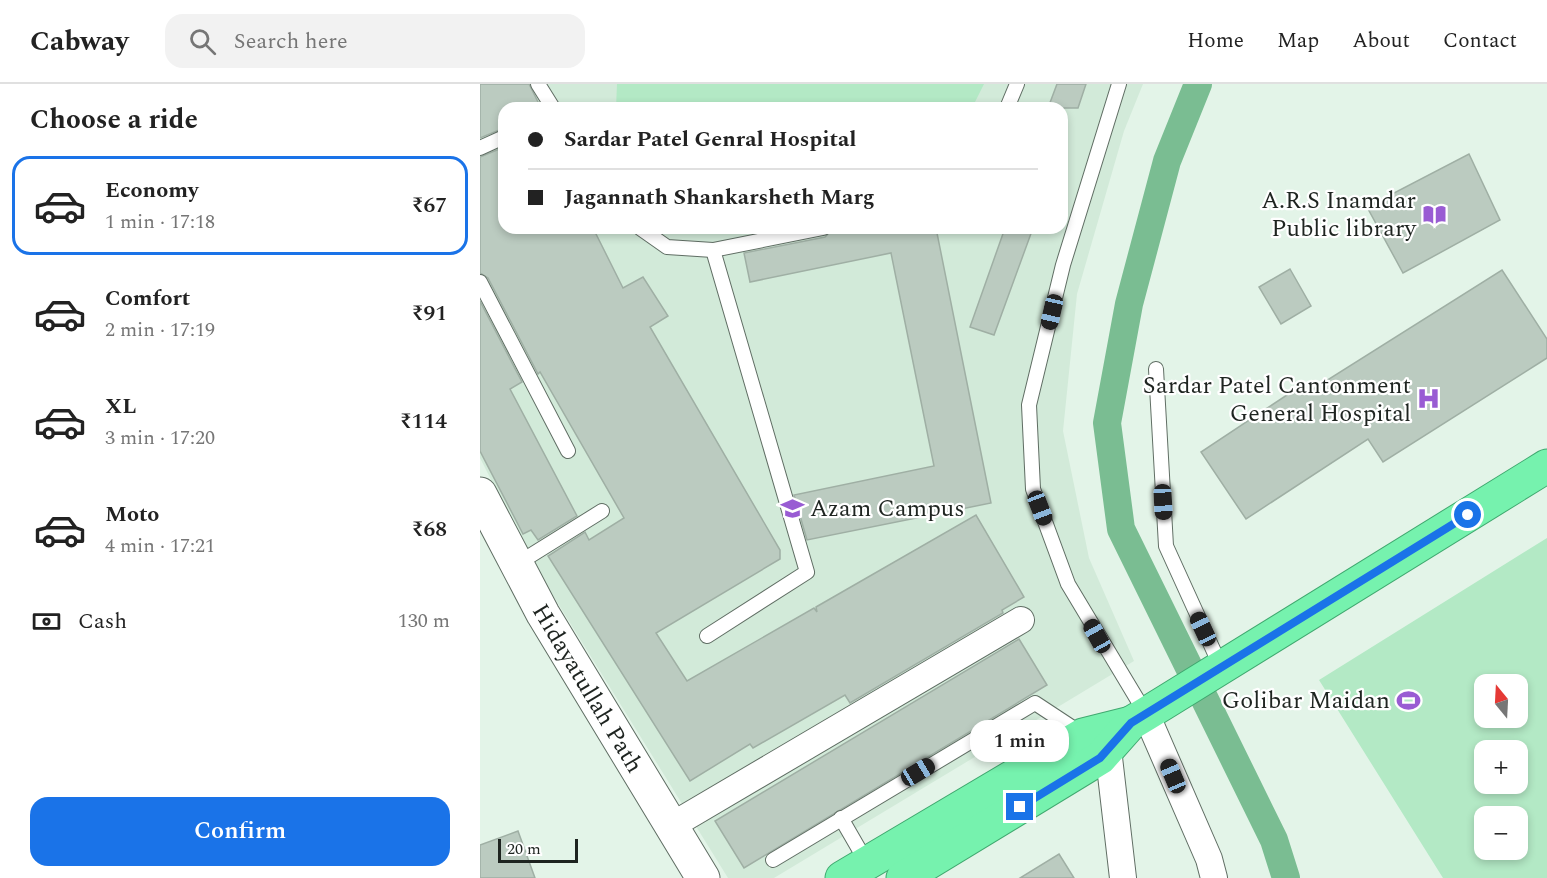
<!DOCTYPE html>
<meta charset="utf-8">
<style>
body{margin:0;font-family:Spectral,serif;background:#f2f2f2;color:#222;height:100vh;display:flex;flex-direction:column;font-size:22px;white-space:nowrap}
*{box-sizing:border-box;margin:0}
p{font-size:20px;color:#767676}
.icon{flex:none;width:33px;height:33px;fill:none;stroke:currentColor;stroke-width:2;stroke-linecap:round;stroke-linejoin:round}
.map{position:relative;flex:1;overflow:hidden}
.drawer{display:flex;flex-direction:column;background:#fff;width:480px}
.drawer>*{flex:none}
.banner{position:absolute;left:18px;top:18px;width:570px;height:132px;border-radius:18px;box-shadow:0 3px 9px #0003;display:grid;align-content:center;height:132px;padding:0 30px;background:#fff}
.needle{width:39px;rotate:342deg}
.tools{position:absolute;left:994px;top:590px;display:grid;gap:12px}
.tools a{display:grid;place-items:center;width:54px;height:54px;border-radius:12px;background:#fff;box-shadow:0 3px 9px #0003;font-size:30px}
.scale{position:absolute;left:18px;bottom:15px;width:80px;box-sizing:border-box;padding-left:6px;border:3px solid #1e2420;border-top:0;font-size:16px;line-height:21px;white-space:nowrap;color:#1e2420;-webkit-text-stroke:4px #fff;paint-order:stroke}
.end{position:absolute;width:27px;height:27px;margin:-14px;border:8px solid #1a73e8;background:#fff;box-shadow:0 0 0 3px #fff}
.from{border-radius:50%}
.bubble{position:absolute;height:42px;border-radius:18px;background:#fff;box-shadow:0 3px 9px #0003;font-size:20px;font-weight:600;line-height:42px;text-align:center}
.car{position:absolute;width:18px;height:36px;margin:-18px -9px;border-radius:8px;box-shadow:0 0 4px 2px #0007;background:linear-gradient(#222 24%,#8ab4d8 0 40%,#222 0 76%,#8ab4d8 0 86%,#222 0)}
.banner b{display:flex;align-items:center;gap:21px;height:57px;font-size:22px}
.banner b+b{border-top:2px solid #e0e0e0}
.banner i{width:15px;height:15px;background:#222}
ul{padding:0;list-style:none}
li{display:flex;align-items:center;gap:18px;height:99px;margin:0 12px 9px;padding:0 18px;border:3px solid transparent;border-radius:18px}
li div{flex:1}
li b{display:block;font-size:22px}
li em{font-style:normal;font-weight:600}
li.on{border-color:#1a73e8}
li>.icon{width:54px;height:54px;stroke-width:1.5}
h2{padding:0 30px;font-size:27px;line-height:72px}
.pay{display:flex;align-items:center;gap:15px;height:66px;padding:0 30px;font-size:22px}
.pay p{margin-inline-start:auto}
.action{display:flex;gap:12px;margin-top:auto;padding:12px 30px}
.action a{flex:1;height:69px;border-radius:18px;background:#1a73e8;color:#fff;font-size:24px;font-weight:600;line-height:69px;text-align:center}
header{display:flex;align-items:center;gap:36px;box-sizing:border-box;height:84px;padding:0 30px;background:#fff;border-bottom:2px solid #e0e0e0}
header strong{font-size:28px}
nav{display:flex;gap:33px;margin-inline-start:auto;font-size:21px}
.search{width:420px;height:54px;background:#f2f2f2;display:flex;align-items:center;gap:15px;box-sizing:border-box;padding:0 21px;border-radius:18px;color:#767676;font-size:22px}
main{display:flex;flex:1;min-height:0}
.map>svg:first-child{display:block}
.built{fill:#d2ead9;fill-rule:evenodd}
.green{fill:#b3e9c5;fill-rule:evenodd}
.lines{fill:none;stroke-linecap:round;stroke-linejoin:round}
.canal{stroke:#7abd92;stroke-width:28}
.building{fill:#bbcbc0;stroke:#9fafa4;stroke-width:1.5}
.service-casing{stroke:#606e64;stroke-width:16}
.minor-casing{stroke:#606e64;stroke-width:28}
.tertiary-casing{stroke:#606e64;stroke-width:35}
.trunk-casing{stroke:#40a86f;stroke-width:35}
.service{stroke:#fff;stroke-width:14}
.minor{stroke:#fff;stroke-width:26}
.tertiary{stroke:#fff;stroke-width:33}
.trunk{stroke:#76f2ae;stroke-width:33}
.route{stroke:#1a73e8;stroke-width:8}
.labels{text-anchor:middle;stroke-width:4.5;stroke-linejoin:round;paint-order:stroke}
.poi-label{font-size:24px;fill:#1e2420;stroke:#fff;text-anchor:end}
.street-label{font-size:24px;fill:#1e2420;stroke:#fff}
</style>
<header>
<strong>Cabway</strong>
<div class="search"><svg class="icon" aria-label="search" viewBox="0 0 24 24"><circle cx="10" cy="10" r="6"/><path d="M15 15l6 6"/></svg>Search here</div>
<nav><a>Home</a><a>Map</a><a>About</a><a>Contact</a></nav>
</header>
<main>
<section class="drawer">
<h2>Choose a ride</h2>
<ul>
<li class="on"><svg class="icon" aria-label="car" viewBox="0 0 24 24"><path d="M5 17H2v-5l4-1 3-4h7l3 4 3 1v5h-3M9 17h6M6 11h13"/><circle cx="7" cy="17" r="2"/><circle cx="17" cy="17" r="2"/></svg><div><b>Economy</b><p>1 min · 17:18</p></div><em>₹67</em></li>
<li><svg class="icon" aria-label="car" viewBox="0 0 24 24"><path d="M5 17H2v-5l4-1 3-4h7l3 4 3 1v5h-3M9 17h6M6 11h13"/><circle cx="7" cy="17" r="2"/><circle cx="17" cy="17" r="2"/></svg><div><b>Comfort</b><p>2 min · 17:19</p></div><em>₹91</em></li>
<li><svg class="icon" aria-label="car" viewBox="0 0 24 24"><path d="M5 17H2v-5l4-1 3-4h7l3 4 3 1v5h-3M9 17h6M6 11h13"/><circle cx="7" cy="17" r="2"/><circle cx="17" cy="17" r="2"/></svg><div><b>XL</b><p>3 min · 17:20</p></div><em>₹114</em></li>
<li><svg class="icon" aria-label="car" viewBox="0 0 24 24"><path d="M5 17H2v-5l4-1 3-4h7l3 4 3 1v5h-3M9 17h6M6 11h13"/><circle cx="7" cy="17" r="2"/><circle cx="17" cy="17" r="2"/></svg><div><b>Moto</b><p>4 min · 17:21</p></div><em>₹68</em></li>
</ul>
<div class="pay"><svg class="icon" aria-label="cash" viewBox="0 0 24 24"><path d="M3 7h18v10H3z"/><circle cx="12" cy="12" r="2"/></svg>Cash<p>130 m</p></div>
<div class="action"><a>Confirm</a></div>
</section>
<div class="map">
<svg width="1067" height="794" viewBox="0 0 1067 794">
<rect width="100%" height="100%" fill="#e3f4e8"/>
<path class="built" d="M0,0H663L644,47L597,210L583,347L609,474L654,577L294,794H248L56,484L0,374ZM24,24H582V144H24Z"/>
<g class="green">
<path d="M137,0H504L492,24H136Z"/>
<path d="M1067,454V794H963L839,596ZM1005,600H1038V633H1005ZM1005,666H1038V699H1005ZM1005,732H1038V765H1005Z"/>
</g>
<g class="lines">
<path class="canal" d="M718,0L687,77L649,220L627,339L641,445L794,756L806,794"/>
</g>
<g class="building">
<path d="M0,0H49L61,24H24V44L0,54Z"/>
<path d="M577,0H606L598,24H568Z"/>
<path d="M24,63V144H113L143,204L163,193L188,232L170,243L300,466V475L176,549L207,597L334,524L337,528L336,523L496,431L544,513L522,526L523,529L370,619L365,611L273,664L270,660L210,697L68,472L105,448L109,456L144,434L60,288L58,290L8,194L0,189V73Z"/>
<path d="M989,70L1020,136L923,189L887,123Z"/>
<path d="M359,144H456L511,419L327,456L314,411L454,382L411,169L270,198L264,169L345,153L352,146Z"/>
<path d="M525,144H553L514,251L490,243Z"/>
<path d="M810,185L831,222L801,240L779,203Z"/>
<path d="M1022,186L1067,255V274L903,378L888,355L766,435L721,368L822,301L827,309Z"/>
<path d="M0,217L42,298L30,305L97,432L58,456L51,446L43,450L0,367Z"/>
<path d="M539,555L567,601L264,784L235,737Z"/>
<path d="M38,747L55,794H0V761Z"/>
<path d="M579,770L594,794H540Z"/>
</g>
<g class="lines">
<defs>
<g id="service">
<path d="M58,0L73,24"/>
<path d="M639,0L583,181L549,321L553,405L588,500L666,630"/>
<path d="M527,24L537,0"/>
<path d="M0,64L24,53"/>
<path d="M160,144L187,163L233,166L343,144"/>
<path d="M0,198L88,367"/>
<path d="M676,285L686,462L741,583"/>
<path d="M37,480L122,427"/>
<path d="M227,552L327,488L233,166"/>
<path d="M361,734L387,779"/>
<path d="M293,776L555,619L602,650"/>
</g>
<g id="minor">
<path d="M666,630L729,775L734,794"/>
<path d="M628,665L643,794"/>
<path d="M191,742L541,536"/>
</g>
<path id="tertiary" d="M0,410L63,530L223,794"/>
<g id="trunk">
<path d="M362,794L603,651L651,639"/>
<path d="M423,794L620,674L651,639L666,630L1067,382"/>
</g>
</defs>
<use href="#service" class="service-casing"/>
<use href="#minor" class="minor-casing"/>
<use href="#tertiary" class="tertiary-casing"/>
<use href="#trunk" class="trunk-casing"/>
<use href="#service" class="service"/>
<use href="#minor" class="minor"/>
<use href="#tertiary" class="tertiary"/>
<use href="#trunk" class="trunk"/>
</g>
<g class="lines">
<path class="route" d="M540,723L620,674L651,639L988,431"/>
</g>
<defs>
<symbol id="library-bare" viewBox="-9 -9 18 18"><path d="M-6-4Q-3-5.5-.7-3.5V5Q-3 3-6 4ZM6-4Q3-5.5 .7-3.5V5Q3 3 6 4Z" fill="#995cd3" stroke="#fff" stroke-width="2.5" paint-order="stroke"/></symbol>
<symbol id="hospital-bare" viewBox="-9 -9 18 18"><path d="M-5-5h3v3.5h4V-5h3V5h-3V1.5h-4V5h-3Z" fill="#995cd3" stroke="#fff" stroke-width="2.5" paint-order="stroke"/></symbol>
<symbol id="university-bare" viewBox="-9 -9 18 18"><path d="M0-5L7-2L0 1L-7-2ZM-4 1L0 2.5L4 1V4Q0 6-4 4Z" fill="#995cd3" stroke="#fff" stroke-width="2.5" paint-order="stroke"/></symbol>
<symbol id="stadium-bare" viewBox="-9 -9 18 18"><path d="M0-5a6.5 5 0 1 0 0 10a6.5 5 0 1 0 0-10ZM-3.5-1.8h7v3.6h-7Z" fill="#995cd3" stroke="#fff" stroke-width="2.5" paint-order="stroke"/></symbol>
</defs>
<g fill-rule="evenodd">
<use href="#library-bare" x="938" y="114" width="33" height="33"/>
<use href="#hospital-bare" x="932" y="298" width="33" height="33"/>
<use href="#university-bare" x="296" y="408" width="33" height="33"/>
<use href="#stadium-bare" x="912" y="600" width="33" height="33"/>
</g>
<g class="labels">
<g class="poi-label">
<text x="936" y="124">A.R.S Inamdar<tspan x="936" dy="28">Public library</tspan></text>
<text x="931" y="309">Sardar Patel Cantonment<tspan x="931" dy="28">General Hospital</tspan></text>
<text x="330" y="432" text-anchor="start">Azam Campus</text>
<text x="910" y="624">Golibar Maidan</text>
</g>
<g class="street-label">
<text transform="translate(108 604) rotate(59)" y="8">Hidayatullah Path</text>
</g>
</g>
</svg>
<div class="tools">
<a><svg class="needle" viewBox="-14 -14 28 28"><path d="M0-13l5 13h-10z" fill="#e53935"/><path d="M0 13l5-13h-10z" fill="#767676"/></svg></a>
<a>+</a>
<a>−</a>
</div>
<div class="scale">20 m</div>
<i class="end from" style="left:988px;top:431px"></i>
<i class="end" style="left:540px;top:723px"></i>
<div class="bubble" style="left:490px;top:636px;width:99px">1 min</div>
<i class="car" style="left:572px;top:228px;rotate:193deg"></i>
<i class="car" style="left:683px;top:418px;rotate:177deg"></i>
<i class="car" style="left:560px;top:424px;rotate:159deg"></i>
<i class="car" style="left:723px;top:545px;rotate:335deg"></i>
<i class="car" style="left:617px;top:552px;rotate:331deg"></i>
<i class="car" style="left:438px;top:688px;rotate:59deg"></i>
<i class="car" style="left:693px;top:692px;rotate:337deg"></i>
<div class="banner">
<b><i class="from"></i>Sardar Patel Genral Hospital</b>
<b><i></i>Jagannath Shankarsheth Marg</b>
</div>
</div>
</main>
